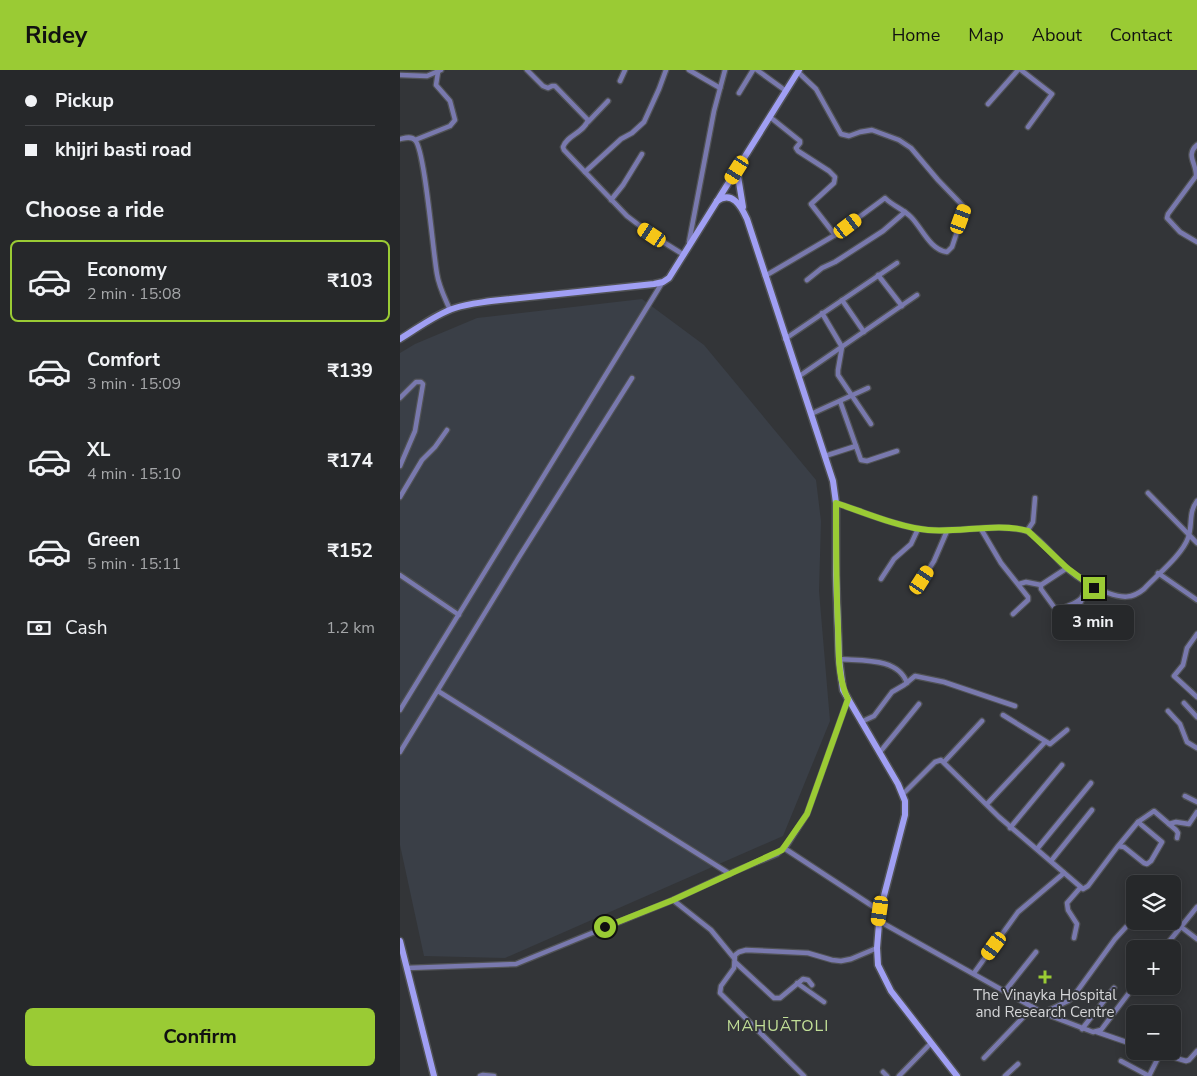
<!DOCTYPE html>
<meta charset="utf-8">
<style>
body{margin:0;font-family:"Nunito Sans",sans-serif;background:#2e3032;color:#f1f3f6;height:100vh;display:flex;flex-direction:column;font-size:19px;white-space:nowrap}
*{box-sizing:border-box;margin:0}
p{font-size:16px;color:#a4a6a8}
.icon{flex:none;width:28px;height:28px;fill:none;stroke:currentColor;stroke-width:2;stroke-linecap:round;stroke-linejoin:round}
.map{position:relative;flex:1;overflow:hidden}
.panel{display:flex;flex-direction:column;background:#26282a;width:400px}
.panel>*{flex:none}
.banner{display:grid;align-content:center;height:110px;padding:0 25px;background:#26282a}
.buttons{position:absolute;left:726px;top:805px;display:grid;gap:10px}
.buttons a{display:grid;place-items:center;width:55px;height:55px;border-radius:8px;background:#26282a;box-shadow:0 2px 12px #0003,0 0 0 1px #424447;font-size:25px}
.end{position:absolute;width:22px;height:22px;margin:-11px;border:6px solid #9acb34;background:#111;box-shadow:0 0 0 2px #111}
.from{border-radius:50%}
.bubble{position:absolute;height:35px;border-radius:8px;background:#26282a;box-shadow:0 2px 12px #0003,0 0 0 1px #424447;font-size:16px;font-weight:700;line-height:35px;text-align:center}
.car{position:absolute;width:15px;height:30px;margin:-15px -8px;border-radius:6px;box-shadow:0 0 4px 1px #0007;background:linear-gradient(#f5c518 24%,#345 0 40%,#f5c518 0 76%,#345 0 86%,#f5c518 0)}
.banner b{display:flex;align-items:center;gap:18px;height:48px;font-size:19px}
.banner b+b{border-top:1px solid #424447}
.banner i{width:12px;height:12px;background:#f1f3f6}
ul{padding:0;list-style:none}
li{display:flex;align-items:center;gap:15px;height:82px;margin:0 10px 8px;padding:0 15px;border:2px solid transparent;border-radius:8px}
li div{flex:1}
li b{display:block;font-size:19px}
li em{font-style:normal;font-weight:700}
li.on{border-color:#9acb34}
li>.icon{width:45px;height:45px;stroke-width:1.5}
h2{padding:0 25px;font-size:22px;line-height:60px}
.pay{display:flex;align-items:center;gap:12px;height:55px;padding:0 25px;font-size:19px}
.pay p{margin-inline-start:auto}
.cta{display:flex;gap:10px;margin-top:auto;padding:10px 25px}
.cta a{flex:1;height:58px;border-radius:8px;background:#9acb34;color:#111;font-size:20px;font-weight:700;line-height:58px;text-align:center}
header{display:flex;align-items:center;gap:30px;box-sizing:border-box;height:70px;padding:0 25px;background:#9acb34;color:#111}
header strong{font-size:24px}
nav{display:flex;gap:28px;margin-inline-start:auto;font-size:18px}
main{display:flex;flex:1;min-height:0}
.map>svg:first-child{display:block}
.built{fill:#3a3f47}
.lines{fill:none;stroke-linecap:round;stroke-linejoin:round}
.street-casing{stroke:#505255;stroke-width:7}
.secondary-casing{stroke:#505255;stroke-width:9}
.street{stroke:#7979ae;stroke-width:4.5}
.secondary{stroke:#a09ff3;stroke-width:6}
.route{stroke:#9acb34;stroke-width:6}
.poi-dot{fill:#9acb34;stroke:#333538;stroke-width:2}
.labels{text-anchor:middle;stroke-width:4;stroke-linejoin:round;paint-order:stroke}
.poi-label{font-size:15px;fill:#d4d5d7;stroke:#333538}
.neighbourhood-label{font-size:16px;letter-spacing:1px;fill:#c2df97;stroke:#333538}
</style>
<header>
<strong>Ridey</strong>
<nav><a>Home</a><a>Map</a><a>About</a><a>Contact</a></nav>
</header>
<main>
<section class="panel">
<div class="banner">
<b><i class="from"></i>Pickup</b>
<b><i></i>khijri basti road</b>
</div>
<h2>Choose a ride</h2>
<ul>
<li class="on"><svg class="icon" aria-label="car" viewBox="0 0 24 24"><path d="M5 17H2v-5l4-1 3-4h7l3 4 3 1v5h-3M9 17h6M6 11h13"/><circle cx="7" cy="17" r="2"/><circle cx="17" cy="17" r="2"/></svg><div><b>Economy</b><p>2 min · 15:08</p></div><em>₹103</em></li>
<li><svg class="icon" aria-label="car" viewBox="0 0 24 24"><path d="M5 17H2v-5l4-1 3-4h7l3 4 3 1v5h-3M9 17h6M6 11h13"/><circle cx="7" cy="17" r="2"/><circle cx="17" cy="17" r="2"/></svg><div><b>Comfort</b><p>3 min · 15:09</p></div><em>₹139</em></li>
<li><svg class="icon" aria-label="car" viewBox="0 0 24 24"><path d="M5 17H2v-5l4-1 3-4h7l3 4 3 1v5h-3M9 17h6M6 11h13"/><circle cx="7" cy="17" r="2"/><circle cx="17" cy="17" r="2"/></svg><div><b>XL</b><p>4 min · 15:10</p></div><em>₹174</em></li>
<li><svg class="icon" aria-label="car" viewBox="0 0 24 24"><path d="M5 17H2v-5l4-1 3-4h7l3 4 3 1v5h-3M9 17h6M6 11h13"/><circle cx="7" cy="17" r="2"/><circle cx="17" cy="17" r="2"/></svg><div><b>Green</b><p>5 min · 15:11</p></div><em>₹152</em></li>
</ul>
<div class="pay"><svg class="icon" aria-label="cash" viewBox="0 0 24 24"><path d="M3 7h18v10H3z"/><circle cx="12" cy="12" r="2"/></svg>Cash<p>1.2 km</p></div>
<div class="cta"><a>Confirm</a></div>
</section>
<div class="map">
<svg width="797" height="1006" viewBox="0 0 797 1006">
<rect width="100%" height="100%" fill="#333538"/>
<path class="built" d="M242,229L304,275L416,410L421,451L419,521L430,651L383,766L105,888L24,886L0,775V283L15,274L77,248Z"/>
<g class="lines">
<defs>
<g id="street">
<path d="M127,0L143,16L148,18L152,16H155L188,50C184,63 167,65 163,77L164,80L227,146L252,165L284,185"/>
<path d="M289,0L320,18"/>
<path d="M357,0L386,21"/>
<path d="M621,0L652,24L628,57"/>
<path d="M0,5L27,6L41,0"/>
<path d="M220,11L225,0"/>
<path d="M339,23L353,0"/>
<path d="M588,34L618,0"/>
<path d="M370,47L400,71V73L396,78L398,81L429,101L435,107L434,113L411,134L435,165"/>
<path d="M188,52L208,31"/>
<path d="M0,69C5,68 11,66 15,70C25,80 33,183 37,204C39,217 45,228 50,240"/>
<path d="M15,70L50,56L55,50L50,31L36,15L38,2"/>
<path d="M797,75C785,85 797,94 796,106L768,144L767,148L780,162L797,172"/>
<path d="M185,102L221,69L232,63L244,52L259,19L266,0"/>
<path d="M211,130L223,115L242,84"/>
<path d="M289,172L314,41L325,0"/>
<path d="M478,205L502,236"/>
<path d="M365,206L435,165L485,128C493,136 503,139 511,147C522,158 530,180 547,182L552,177L565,138L538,110L511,78L499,70L472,60L460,62L449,66L441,64L416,19L398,2"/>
<path d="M407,210L422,198L435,192L483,161L505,142"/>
<path d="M442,230L464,262"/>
<path d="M422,243L442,277L438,300V305L471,354"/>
<path d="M385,269L497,193"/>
<path d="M398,307L517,225"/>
<path d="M0,328L16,312H21L23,314L15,361L0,396"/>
<path d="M440,331L461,390L467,391L497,381"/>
<path d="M411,344L468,318"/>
<path d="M425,386L456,376"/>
<path d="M748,423L797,473"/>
<path d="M0,427L22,390L35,377L47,360"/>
<path d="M436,433C463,442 501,458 528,460C560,463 596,452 627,461C643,471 654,487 667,499C680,510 692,517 708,523C722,528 732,529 744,519C757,505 782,485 788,468C793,455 788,443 797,431"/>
<path d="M581,459L601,493L628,527V530L613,544"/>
<path d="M627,461L633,452L635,428"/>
<path d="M667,498L641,515V519L654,537L661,539C678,531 683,533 687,513"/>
<path d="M758,503L797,530"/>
<path d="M0,505L59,545"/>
<path d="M481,509L494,489L511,474L518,459"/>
<path d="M522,510L534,491L547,461"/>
<path d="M619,514L626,512L641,515"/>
<path d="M797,564L787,578L783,595L774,606L797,627"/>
<path d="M665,567L682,529"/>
<path d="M439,589C461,591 498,587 507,613"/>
<path d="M38,621L330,804"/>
<path d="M784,633L797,647"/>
<path d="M0,640L262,213"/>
<path d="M768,641L780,654L787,672L797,678"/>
<path d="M603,645L650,674L667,660"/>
<path d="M461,652L474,646L492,622L504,615L515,606L544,612L615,636"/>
<path d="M0,682L119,487L232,308"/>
<path d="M480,682L519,634"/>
<path d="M544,692L582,651"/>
<path d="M503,724L535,692L541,690L599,747L683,819L688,816L718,776L724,777L744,793L747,794L751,791L762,772L738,752"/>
<path d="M785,726L797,732"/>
<path d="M587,734L645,672"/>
<path d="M769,754L776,752L789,754L797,742"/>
<path d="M610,758L662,695"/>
<path d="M719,775L738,752L754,741L776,760L778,763L777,768"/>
<path d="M384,778L480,841"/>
<path d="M637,779L691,713"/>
<path d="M651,791L692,740"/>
<path d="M273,830L311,860L334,888"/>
<path d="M772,850L797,869"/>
<path d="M479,851L627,934L643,943L693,962L701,960L735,915"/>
<path d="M674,868L677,854L668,840L667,833L680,818"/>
<path d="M763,879L797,837"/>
<path d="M335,892L374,928H380L403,909L408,910L412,915"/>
<path d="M7,898L116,894L273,830L333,802L377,784L387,775L407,744L448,629"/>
<path d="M574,903L618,842L664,803"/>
<path d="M397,913L424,932"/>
<path d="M605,921L636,882"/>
<path d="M643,943L668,931L673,927L715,869L726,857"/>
<path d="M682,959L714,918"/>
<path d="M697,962L735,975"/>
<path d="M751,981L786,991L789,990L797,981"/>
<path d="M584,988L633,937"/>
<path d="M721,991L749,1006"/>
<path d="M483,1002L487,1006"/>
<path d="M80,1006L83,1005L94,1006"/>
<path d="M404,1006L320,923L321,916L334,898L335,885L339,882L346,880L408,883L432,890L441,891L451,889L477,878"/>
<path d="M499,1006L531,973"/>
<path d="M605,1006L618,994"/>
<path d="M749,1006L760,984"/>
</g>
<g id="secondary">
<path d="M337,100L343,137"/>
<path d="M317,131C332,120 341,136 347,149L433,411L436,433V505L439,589L443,620L498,714L505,731V745L480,841L477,878L478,895L491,921L557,1006"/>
<path d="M0,269C18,258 36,244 55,238C67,234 79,233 91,231L254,214L263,212L269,208L399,0"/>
<path d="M0,871L34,1006"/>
</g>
</defs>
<use href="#street" class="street-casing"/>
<use href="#secondary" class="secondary-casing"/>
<use href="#street" class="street"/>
<use href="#secondary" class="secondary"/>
</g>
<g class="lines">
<path class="route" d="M205,857L273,830L382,780L407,744L448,629C437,607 439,581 438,557C436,516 436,475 436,433C463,442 501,458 528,460C560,463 597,452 628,461L667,498L694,518"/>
</g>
<path class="poi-dot" d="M642.5 899.5h5v5h5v5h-5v5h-5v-5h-5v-5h5z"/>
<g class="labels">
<g class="poi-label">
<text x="645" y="930">The Vinayka Hospital<tspan x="645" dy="17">and Research Centre</tspan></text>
</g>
<g class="neighbourhood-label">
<text x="378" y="961">MAHUĀTOLI</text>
</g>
</g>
</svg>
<div class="buttons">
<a><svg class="icon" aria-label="layers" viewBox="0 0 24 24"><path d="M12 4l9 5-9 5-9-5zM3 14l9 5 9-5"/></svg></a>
<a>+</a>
<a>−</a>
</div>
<i class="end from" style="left:205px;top:857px"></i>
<i class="end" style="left:694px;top:518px"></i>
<div class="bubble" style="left:652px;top:535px;width:82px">3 min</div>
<i class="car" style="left:337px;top:100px;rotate:212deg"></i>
<i class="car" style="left:561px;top:149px;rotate:20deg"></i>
<i class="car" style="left:448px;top:156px;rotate:53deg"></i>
<i class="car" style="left:252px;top:165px;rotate:304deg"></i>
<i class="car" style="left:522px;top:510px;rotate:33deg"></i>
<i class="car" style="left:480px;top:841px;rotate:188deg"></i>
<i class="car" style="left:594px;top:876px;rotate:216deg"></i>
</div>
</main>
